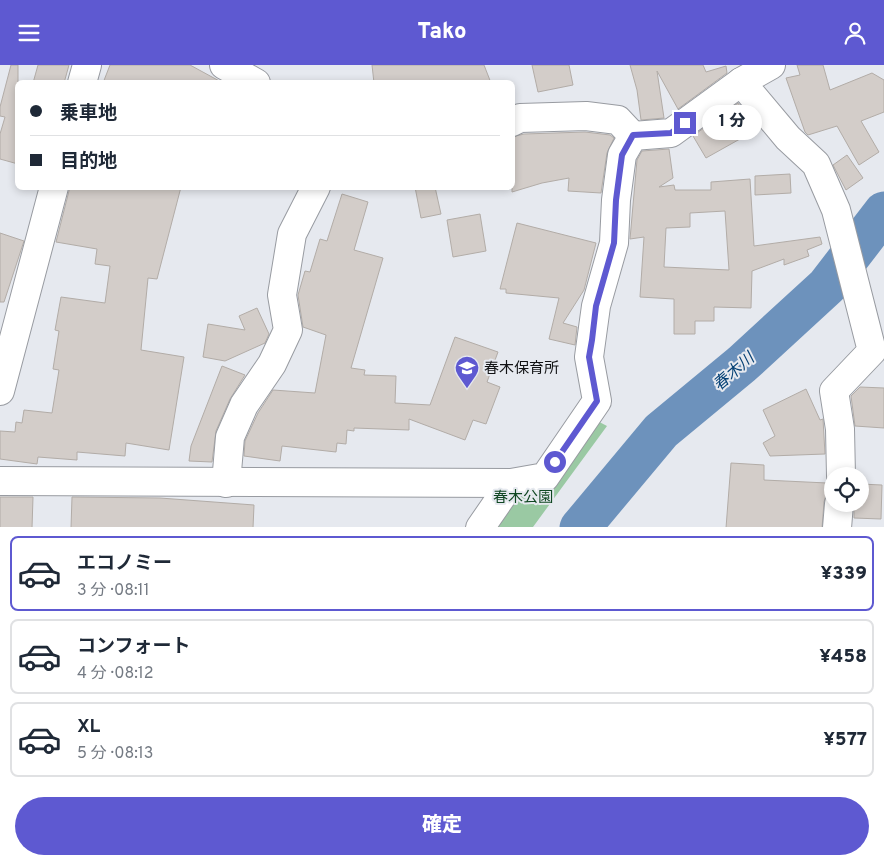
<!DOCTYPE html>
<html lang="ja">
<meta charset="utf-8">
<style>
body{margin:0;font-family:Overpass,"Noto Sans JP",sans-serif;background:#f2f2f3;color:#1f2937;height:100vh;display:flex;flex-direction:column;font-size:19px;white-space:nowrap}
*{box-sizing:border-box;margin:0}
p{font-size:16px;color:#747a83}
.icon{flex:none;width:28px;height:28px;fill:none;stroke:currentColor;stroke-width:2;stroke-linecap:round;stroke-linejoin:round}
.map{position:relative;height:462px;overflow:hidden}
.sheet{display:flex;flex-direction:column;background:#fff;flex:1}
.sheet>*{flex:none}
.hud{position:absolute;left:15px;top:15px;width:500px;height:110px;border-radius:8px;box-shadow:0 2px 8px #0003;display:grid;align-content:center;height:110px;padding:0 15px;background:#fff}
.tools{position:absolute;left:824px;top:402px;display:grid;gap:10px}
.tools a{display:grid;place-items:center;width:45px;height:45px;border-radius:50%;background:#fff;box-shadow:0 2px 8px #0003;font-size:25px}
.end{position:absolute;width:22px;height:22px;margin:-11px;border:6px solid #5e59d1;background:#fff;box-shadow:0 0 0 2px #fff}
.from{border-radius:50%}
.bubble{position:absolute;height:35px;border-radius:18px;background:#fff;box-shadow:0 2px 8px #0003;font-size:16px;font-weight:800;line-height:35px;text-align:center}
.hud b{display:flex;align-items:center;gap:18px;height:48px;font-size:19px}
.hud b+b{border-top:1px solid #e0e1e3}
.hud i{width:12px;height:12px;background:#1f2937}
ul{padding:9px 0 0;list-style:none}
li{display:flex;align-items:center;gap:15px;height:75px;margin:0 10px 8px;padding:0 5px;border:2px solid #e0e1e3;border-radius:8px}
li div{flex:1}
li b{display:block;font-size:19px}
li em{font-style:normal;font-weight:800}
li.active{border-color:#5e59d1}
li>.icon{width:45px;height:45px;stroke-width:1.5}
.action{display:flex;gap:10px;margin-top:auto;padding:10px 15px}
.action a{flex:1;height:58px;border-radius:30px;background:#5e59d1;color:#fff;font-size:20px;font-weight:800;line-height:58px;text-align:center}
header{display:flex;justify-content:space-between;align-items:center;height:65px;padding:0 15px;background:#5e59d1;color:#fff;font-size:22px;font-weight:800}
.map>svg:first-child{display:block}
.green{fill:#9ac9a3}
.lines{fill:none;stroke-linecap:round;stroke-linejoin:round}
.river{stroke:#6d92bc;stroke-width:41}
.building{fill:#d3cdc9;stroke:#b2aca7;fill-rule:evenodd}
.minor-casing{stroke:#989ba1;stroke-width:30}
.minor{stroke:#fff;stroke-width:28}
.route{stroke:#5e59d1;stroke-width:6}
.labels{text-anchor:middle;stroke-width:4;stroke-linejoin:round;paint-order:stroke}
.poi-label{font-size:15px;fill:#111214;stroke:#e6e9ef;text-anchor:start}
.park-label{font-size:15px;fill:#104722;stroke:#e6e9ef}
.water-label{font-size:16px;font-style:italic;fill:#064276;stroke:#e6e9ef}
</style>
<header><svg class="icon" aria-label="menu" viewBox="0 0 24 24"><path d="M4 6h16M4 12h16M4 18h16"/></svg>Tako<svg class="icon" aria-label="person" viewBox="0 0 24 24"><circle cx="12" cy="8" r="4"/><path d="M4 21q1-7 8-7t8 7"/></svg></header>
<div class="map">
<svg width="884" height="463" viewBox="0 0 884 463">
<rect width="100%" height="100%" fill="#e6e9ef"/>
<path class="green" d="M584,349L607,361L533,462L471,463L511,404L543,408Z"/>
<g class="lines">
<path class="river" d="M580,463L661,366L742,299L827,221L884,147"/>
</g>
<g class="building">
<path d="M11,0H18V99L0,94V69L5,52L0,51V42Z"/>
<path d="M38,0H69L64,18H33Z"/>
<path d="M110,0H190L223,18H103Z"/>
<path d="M372,0H484L491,18H374Z"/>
<path d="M532,0H569L573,20L538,27Z"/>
<path d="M630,0H703L706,7L726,1L727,8L678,44L657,6L664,53L641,55L637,25Z"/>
<path d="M797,0H823L830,25L872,8L884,15V47L861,56L879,87L859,100L837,61L808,70L805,67L786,13L800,10Z"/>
<path d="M738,38L756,65L706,93L693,71Z"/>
<path d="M585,67L610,70L614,73L607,88L601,128L568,126L569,113L542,118L512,127V72L524,69Z"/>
<path d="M669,84L673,113L659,122L674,120L675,125H711V117L750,114L754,181L820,172L822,179L807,185L809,191L784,200V194L752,206L751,243L714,242V256H695V269H674V234L640,232L644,172L630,174L637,95L642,86ZM725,146L729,205L664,202L666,163L690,162V148Z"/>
<path d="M847,90L863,113L846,125L833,100Z"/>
<path d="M790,109L791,128L755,130V111Z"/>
<path d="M70,122H181L157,214L148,213L141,285L184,292L169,385L126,378L125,391L77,387V395L38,392L37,399L0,394V366L15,367L16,357L22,358L24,345L52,348L59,305L53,304L59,266L55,265L61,232L105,238L110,201L95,199L97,184L56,177Z"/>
<path d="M415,122H435L441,149L421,153Z"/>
<path d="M342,129L368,137L354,185L383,193L351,303L365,305L364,310L396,311L395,338L430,340L455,272L498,287L487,317L500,322L486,359L473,355L465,375L409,354V365L354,363V366L347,365L346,379L337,378L336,387L282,381L280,396L244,391L245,376L258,348L273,325L315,328L326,270L303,262L298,230L305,206L310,207L320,174L327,176Z"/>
<path d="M480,149L486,186L453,192L447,155Z"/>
<path d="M517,158L596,178L584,225L563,258L577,262L575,280L549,274L559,233L506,228V224H500Z"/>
<path d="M0,168L24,176L4,237H0Z"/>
<path d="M257,243L269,269L265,278L225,296L203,292L208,259L245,265L239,251Z"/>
<path d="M222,301L245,310L230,334L216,366L212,397L189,396L191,381Z"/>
<path d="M860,322L884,323V363L855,361L851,331Z"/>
<path d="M806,324L820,355L823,354L825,389L770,391L763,378L775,371L763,345Z"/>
<path d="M731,398L764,400V415L827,418L832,425L826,430L824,437L822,463H726Z"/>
<path d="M860,419L882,420L881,454L854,453V439H860Z"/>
<path d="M0,432H33L32,463H0Z"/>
<path d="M72,432L160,433L254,440L253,463H71Z"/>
</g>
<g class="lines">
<defs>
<g id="minor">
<path d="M224,0L256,18"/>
<path d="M741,17L788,73L816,99L836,145L872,286L834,326L840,364L841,411"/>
<path d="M82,18L87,0"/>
<path d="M512,57L520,53L586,51L618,55L633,71"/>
<path d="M0,326L54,122"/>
<path d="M0,416L511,418"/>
<path d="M226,418L230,372L244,340L272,299L288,265L282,230L292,169L316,122"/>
<path d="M480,463L511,418L545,412L597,336L589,292L596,241L614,178L616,135L622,90L633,71L671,68L741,17L771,0"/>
<path d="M837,463L839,439"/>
</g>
</defs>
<use href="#minor" class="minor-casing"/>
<use href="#minor" class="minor"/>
</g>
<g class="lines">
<path class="route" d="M555,397L597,336L589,292L592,275L596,241L614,178L616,135L622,90L633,70L671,68L685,58"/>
</g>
<defs>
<symbol id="school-pin" viewBox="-11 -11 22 30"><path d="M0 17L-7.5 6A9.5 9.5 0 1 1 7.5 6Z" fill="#5e59d1" stroke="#e6e9ef"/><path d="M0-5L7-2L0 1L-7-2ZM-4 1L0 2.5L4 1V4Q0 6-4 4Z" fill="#fff"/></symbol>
</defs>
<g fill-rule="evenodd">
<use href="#school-pin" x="453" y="289" width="28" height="38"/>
</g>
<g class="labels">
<g class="poi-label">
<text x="484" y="308">春木保育所</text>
</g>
<g class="park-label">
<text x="523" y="437">春木公園</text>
</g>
<g class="water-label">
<text transform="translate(733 306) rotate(-41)" y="6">春木川</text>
</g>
</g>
</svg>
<div class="tools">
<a><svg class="icon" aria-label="locate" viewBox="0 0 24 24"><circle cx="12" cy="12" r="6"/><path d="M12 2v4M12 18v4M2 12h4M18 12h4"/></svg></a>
</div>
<i class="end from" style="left:555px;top:397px"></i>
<i class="end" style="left:685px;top:58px"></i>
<div class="bubble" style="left:702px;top:40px;width:60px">1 分</div>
<div class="hud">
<b><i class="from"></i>乗車地</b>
<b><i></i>目的地</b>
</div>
</div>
<section class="sheet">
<ul>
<li class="active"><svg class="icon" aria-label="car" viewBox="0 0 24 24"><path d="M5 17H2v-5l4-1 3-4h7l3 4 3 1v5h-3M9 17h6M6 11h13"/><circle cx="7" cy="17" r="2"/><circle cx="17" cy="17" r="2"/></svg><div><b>エコノミー</b><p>3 分 · 08:11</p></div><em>¥339</em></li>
<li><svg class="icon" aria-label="car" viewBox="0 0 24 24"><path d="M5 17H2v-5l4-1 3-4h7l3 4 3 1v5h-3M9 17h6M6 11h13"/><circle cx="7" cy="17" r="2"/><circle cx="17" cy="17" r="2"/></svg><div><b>コンフォート</b><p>4 分 · 08:12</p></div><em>¥458</em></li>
<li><svg class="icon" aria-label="car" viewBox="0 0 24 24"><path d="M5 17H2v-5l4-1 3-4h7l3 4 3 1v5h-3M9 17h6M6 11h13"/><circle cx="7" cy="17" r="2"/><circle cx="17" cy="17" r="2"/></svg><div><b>XL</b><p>5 分 · 08:13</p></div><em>¥577</em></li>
</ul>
<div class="action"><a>確定</a></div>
</section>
